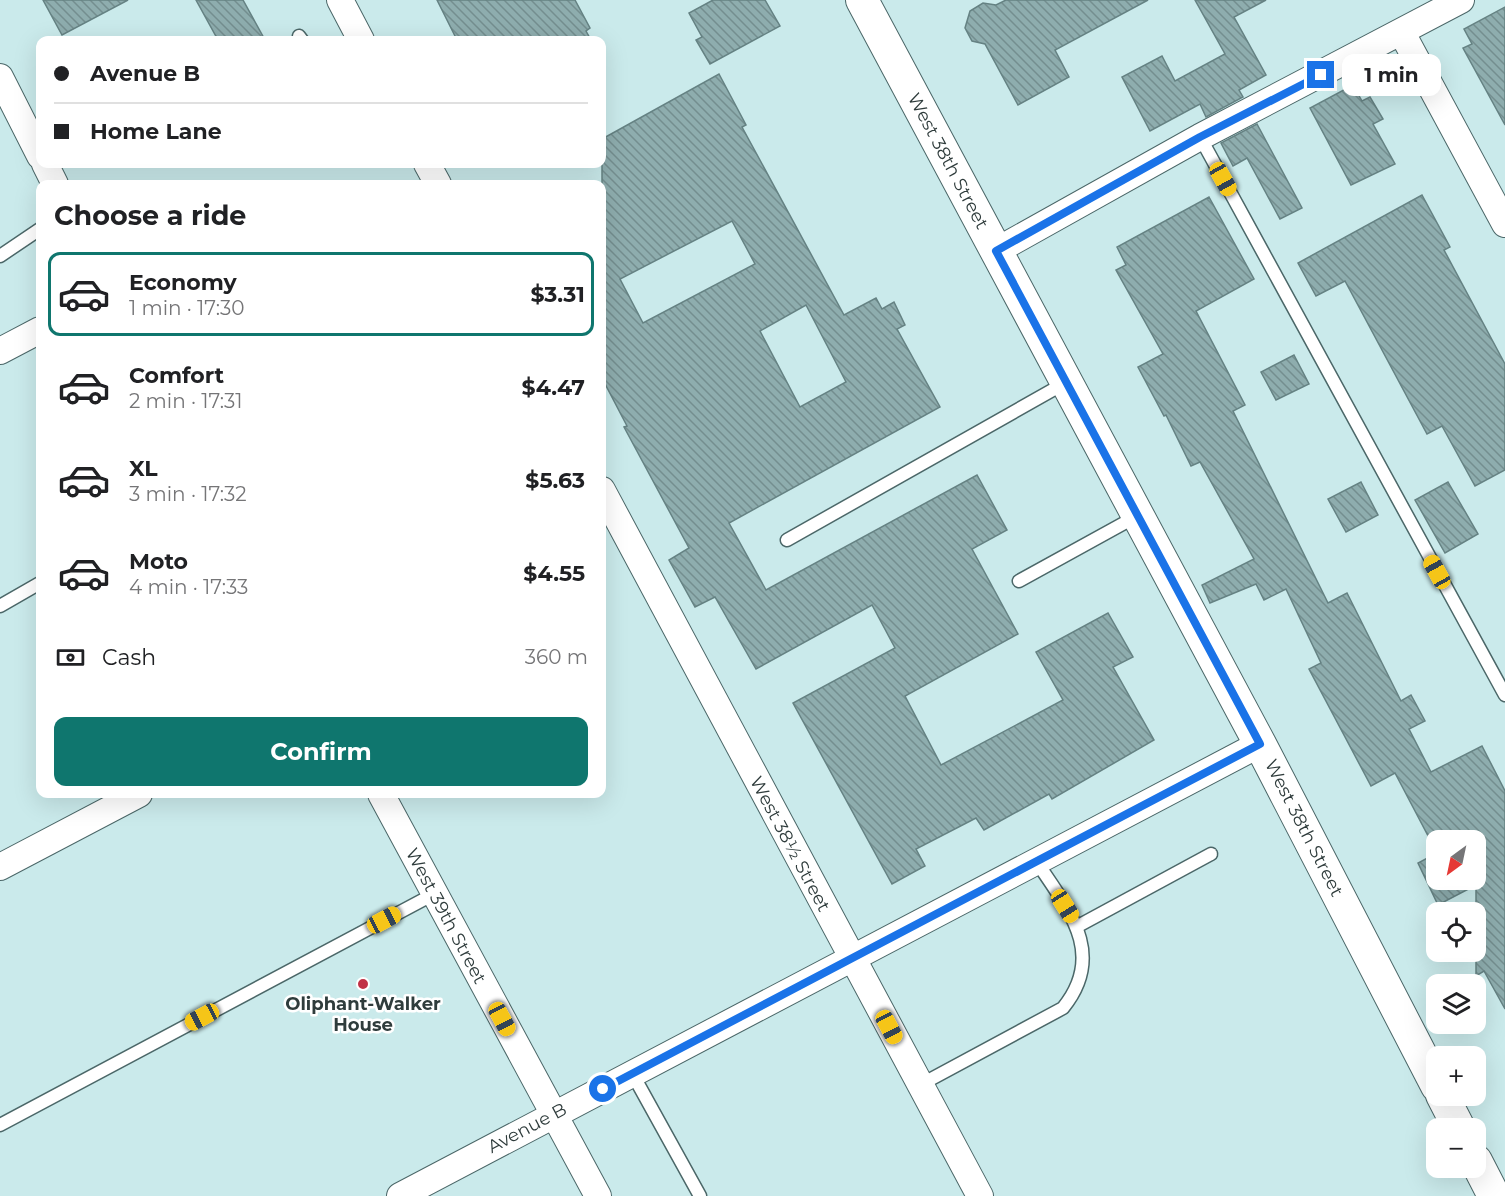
<!DOCTYPE html>
<meta charset="utf-8">
<style>
body{margin:0;font-family:Montserrat,sans-serif;background:#f2f2f2;color:#202124;height:100vh;display:flex;flex-direction:column;font-size:22px;white-space:nowrap}
*{box-sizing:border-box;margin:0}
p{font-size:20px;color:#757577}
.icon{flex:none;width:33px;height:33px;fill:none;stroke:currentColor;stroke-width:2;stroke-linecap:round;stroke-linejoin:round}
.map{position:relative;flex:1;overflow:hidden}
.panel{position:absolute;left:36px;top:180px;width:570px;height:618px;display:flex;flex-direction:column;background:#fff;border-radius:12px;box-shadow:0 6px 24px #0002}
.panel>*{flex:none}
.top-card{position:absolute;left:36px;top:36px;width:570px;height:132px;border-radius:12px;box-shadow:0 6px 24px #0002;display:grid;align-content:center;height:132px;padding:0 18px;background:#fff}
.needle{width:39px;rotate:213deg}
.fabs{position:absolute;left:1426px;top:830px;display:grid;gap:12px}
.fabs a{display:grid;place-items:center;width:60px;height:60px;border-radius:12px;background:#fff;box-shadow:0 6px 24px #0002;font-size:30px}
.end{position:absolute;width:27px;height:27px;margin:-14px;border:8px solid #1a73e8;background:#fff;box-shadow:0 0 0 3px #fff}
.from{border-radius:50%}
.bubble{position:absolute;height:42px;border-radius:12px;background:#fff;box-shadow:0 6px 24px #0002;font-size:20px;font-weight:700;line-height:42px;text-align:center}
.car{position:absolute;width:18px;height:36px;margin:-18px -9px;border-radius:8px;box-shadow:0 0 4px 2px #0007;background:linear-gradient(#f5c518 24%,#345 0 40%,#f5c518 0 76%,#345 0 86%,#f5c518 0)}
.top-card b{display:flex;align-items:center;gap:21px;height:57px;font-size:22px}
.top-card b+b{border-top:2px solid #e0e0e0}
.top-card i{width:15px;height:15px;background:#202124}
ul{padding:0;list-style:none}
li{display:flex;align-items:center;gap:18px;height:84px;margin:0 12px 9px;padding:0 6px;border:3px solid transparent;border-radius:12px}
li div{flex:1}
li b{display:block;font-size:22px}
li em{font-style:normal;font-weight:700}
li.active{border-color:#0f766e}
li>.icon{width:54px;height:54px;stroke-width:1.5}
h2{padding:0 18px;font-size:27px;line-height:72px}
.pay{display:flex;align-items:center;gap:15px;height:66px;padding:0 18px;font-size:22px}
.pay p{margin-inline-start:auto}
.button{display:flex;gap:12px;margin-top:auto;padding:12px 18px}
.button a{flex:1;height:69px;border-radius:12px;background:#0f766e;color:#fff;font-size:24px;font-weight:700;line-height:69px;text-align:center}
.map>svg:first-child{display:block}
.building{fill:url(#building-back-hatch);stroke:#658283;stroke-width:1.5;fill-rule:evenodd}
.lines{fill:none;stroke-linecap:round;stroke-linejoin:round}
.service-casing{stroke:#4b6768;stroke-width:15}
.minor-casing{stroke:#4b6768;stroke-width:28}
.tertiary-casing{stroke:#4b6768;stroke-width:34}
.service{stroke:#fff;stroke-width:12}
.minor{stroke:#fff;stroke-width:26}
.tertiary{stroke:#fff;stroke-width:32}
.route{stroke:#1a73e8;stroke-width:8}
.poi-dot{fill:#c13145;stroke:#fff;stroke-width:2}
.labels{text-anchor:middle;stroke-width:5;stroke-linejoin:round;paint-order:stroke}
.street-label{font-size:18px;fill:#2f3c3c;stroke:#fff}
.poi-label{font-size:18px;font-weight:bold;fill:#2f3c3c;stroke:#fff}
</style>
<div class="map">
<svg width="1505" height="1196" viewBox="0 0 1505 1196">
<defs>
<pattern id="building-back-hatch" width="6" height="6" patternUnits="userSpaceOnUse" patternTransform="scale(1.5)"><rect width="6" height="6" fill="#8eadae"/><path d="M-1 5l2 2M0 0l6 6M5-1l2 2" fill="none" stroke="#748e8f"/></pattern>
</defs>
<rect width="100%" height="100%" fill="#caeaeb"/>
<g class="building">
<path d="M43,0H128L62,35Z"/>
<path d="M196,0H243L265,40H218Z"/>
<path d="M437,0H575L590,28L586,31L591,40H457Z"/>
<path d="M713,0H765L780,26L710,64L696,40L702,37L689,13Z"/>
<path d="M1006,0H1148L1055,50L1069,77L1018,105L985,44L972,41L965,28L970,11L983,3L996,5Z"/>
<path d="M1195,0H1266L1234,17L1266,75L1239,90L1243,97L1206,117L1200,104L1150,131L1122,77L1162,56L1175,81L1225,54Z"/>
<path d="M1505,7V125L1463,48L1472,44L1464,29Z"/>
<path d="M719,74L746,125L742,127L844,315L876,298L882,309L894,302L905,325L897,329L940,407L729,523L766,590L977,475L1007,530L972,549L1018,634L905,696L941,765L1063,700L1036,652L1108,613L1133,657L1113,667L1154,740L1052,799L1049,794L984,830L976,818L916,849L925,866L892,884L793,703L895,648L872,605L756,669L715,597L695,607L669,560L689,548L624,427L627,426L602,378V139ZM732,221L755,264L643,323L620,279ZM806,305L846,382L800,407L760,331Z"/>
<path d="M1353,85L1362,101L1370,97L1383,119L1373,124L1395,164L1351,185L1310,108Z"/>
<path d="M1257,124L1302,208L1280,219L1247,158L1233,166L1221,143Z"/>
<path d="M1422,195L1450,247L1444,250L1505,364V470L1475,486L1442,426L1427,434L1345,281L1316,296L1298,263Z"/>
<path d="M1209,197L1254,279L1196,311L1245,405L1233,411L1328,603L1347,593L1401,701L1411,695L1425,721L1409,729L1431,772L1482,746L1505,791V1009L1484,971L1476,976V885L1438,905L1418,863L1437,853L1395,773L1371,786L1309,669L1321,663L1286,589L1264,600L1256,584L1210,603L1202,585L1254,559L1200,462L1191,466L1166,415L1164,416L1138,367L1163,354L1116,270L1126,265L1117,247ZM1437,840H1476V879H1437Z"/>
<path d="M1294,355L1309,384L1276,400L1261,372Z"/>
<path d="M1361,482L1378,515L1346,532L1328,499Z"/>
<path d="M1448,482L1478,534L1445,553L1415,500Z"/>
</g>
<g class="lines">
<defs>
<g id="service">
<path d="M299,36L302,40"/>
<path d="M1200,137L1505,695"/>
<path d="M0,256L40,229"/>
<path d="M787,540L1065,383"/>
<path d="M1019,581L1137,516"/>
<path d="M0,606L40,583"/>
<path d="M1078,926L1211,854"/>
<path d="M632,1073L700,1196"/>
<path d="M920,1085L1063,1008C1107,954 1068,909 1036,861"/>
<path d="M0,1125L434,894"/>
</g>
<g id="minor">
<path d="M340,0L361,40"/>
<path d="M1402,33L1505,224"/>
<path d="M0,77L40,156"/>
<path d="M45,164L55,184"/>
<path d="M427,164L438,184"/>
<path d="M996,251L1200,137L1461,0"/>
<path d="M0,351L40,330"/>
<path d="M602,490L980,1196"/>
<path d="M381,794L598,1196"/>
<path d="M0,867L139,794"/>
<path d="M400,1196L1260,744"/>
</g>
<g id="tertiary">
<path d="M862,0L1260,744L1437,1086"/>
<path d="M1442,1095L1459,1128"/>
<path d="M1476,1161L1494,1196"/>
</g>
</defs>
<use href="#service" class="service-casing"/>
<use href="#minor" class="minor-casing"/>
<use href="#tertiary" class="tertiary-casing"/>
<use href="#service" class="service"/>
<use href="#minor" class="minor"/>
<use href="#tertiary" class="tertiary"/>
</g>
<g class="lines">
<path class="route" d="M603,1089L1260,744L996,251L1200,137L1321,75"/>
</g>
<circle class="poi-dot" cx="363" cy="984" r="6"/>
<g class="labels">
<g class="street-label">
<text transform="translate(948 161) rotate(62)" y="6">West 38th Street</text>
<text transform="translate(1304 828) rotate(63)" y="6">West 38th Street</text>
<text transform="translate(790 844) rotate(62)" y="6">West 38½ Street</text>
<text transform="translate(446 916) rotate(62)" y="6">West 39th Street</text>
<text transform="translate(527 1128) rotate(-28)" y="6">Avenue B</text>
</g>
<g class="poi-label">
<text x="363" y="1010">Oliphant-Walker<tspan x="363" dy="21">House</tspan></text>
</g>
</g>
</svg>
<div class="fabs">
<a><svg class="needle" viewBox="-14 -14 28 28"><path d="M0-13l5 13h-10z" fill="#e53935"/><path d="M0 13l5-13h-10z" fill="#757577"/></svg></a>
<a><svg class="icon" aria-label="locate" viewBox="0 0 24 24"><circle cx="12" cy="12" r="6"/><path d="M12 2v4M12 18v4M2 12h4M18 12h4"/></svg></a>
<a><svg class="icon" aria-label="layers" viewBox="0 0 24 24"><path d="M12 4l9 5-9 5-9-5zM3 14l9 5 9-5"/></svg></a>
<a>+</a>
<a>−</a>
</div>
<i class="end from" style="left:603px;top:1089px"></i>
<i class="end" style="left:1321px;top:75px"></i>
<div class="bubble" style="left:1342px;top:54px;width:99px">1 min</div>
<i class="car" style="left:1223px;top:179px;rotate:151deg"></i>
<i class="car" style="left:1437px;top:572px;rotate:331deg"></i>
<i class="car" style="left:1065px;top:906px;rotate:148deg"></i>
<i class="car" style="left:384px;top:920px;rotate:62deg"></i>
<i class="car" style="left:202px;top:1017px;rotate:242deg"></i>
<i class="car" style="left:502px;top:1019px;rotate:152deg"></i>
<i class="car" style="left:889px;top:1027px;rotate:152deg"></i>
<div class="top-card">
<b><i class="from"></i>Avenue B</b>
<b><i></i>Home Lane</b>
</div>
<section class="panel">
<h2>Choose a ride</h2>
<ul>
<li class="active"><svg class="icon" aria-label="car" viewBox="0 0 24 24"><path d="M5 17H2v-5l4-1 3-4h7l3 4 3 1v5h-3M9 17h6M6 11h13"/><circle cx="7" cy="17" r="2"/><circle cx="17" cy="17" r="2"/></svg><div><b>Economy</b><p>1 min · 17:30</p></div><em>$3.31</em></li>
<li><svg class="icon" aria-label="car" viewBox="0 0 24 24"><path d="M5 17H2v-5l4-1 3-4h7l3 4 3 1v5h-3M9 17h6M6 11h13"/><circle cx="7" cy="17" r="2"/><circle cx="17" cy="17" r="2"/></svg><div><b>Comfort</b><p>2 min · 17:31</p></div><em>$4.47</em></li>
<li><svg class="icon" aria-label="car" viewBox="0 0 24 24"><path d="M5 17H2v-5l4-1 3-4h7l3 4 3 1v5h-3M9 17h6M6 11h13"/><circle cx="7" cy="17" r="2"/><circle cx="17" cy="17" r="2"/></svg><div><b>XL</b><p>3 min · 17:32</p></div><em>$5.63</em></li>
<li><svg class="icon" aria-label="car" viewBox="0 0 24 24"><path d="M5 17H2v-5l4-1 3-4h7l3 4 3 1v5h-3M9 17h6M6 11h13"/><circle cx="7" cy="17" r="2"/><circle cx="17" cy="17" r="2"/></svg><div><b>Moto</b><p>4 min · 17:33</p></div><em>$4.55</em></li>
</ul>
<div class="pay"><svg class="icon" aria-label="cash" viewBox="0 0 24 24"><path d="M3 7h18v10H3z"/><circle cx="12" cy="12" r="2"/></svg>Cash<p>360 m</p></div>
<div class="button"><a>Confirm</a></div>
</section>
</div>
